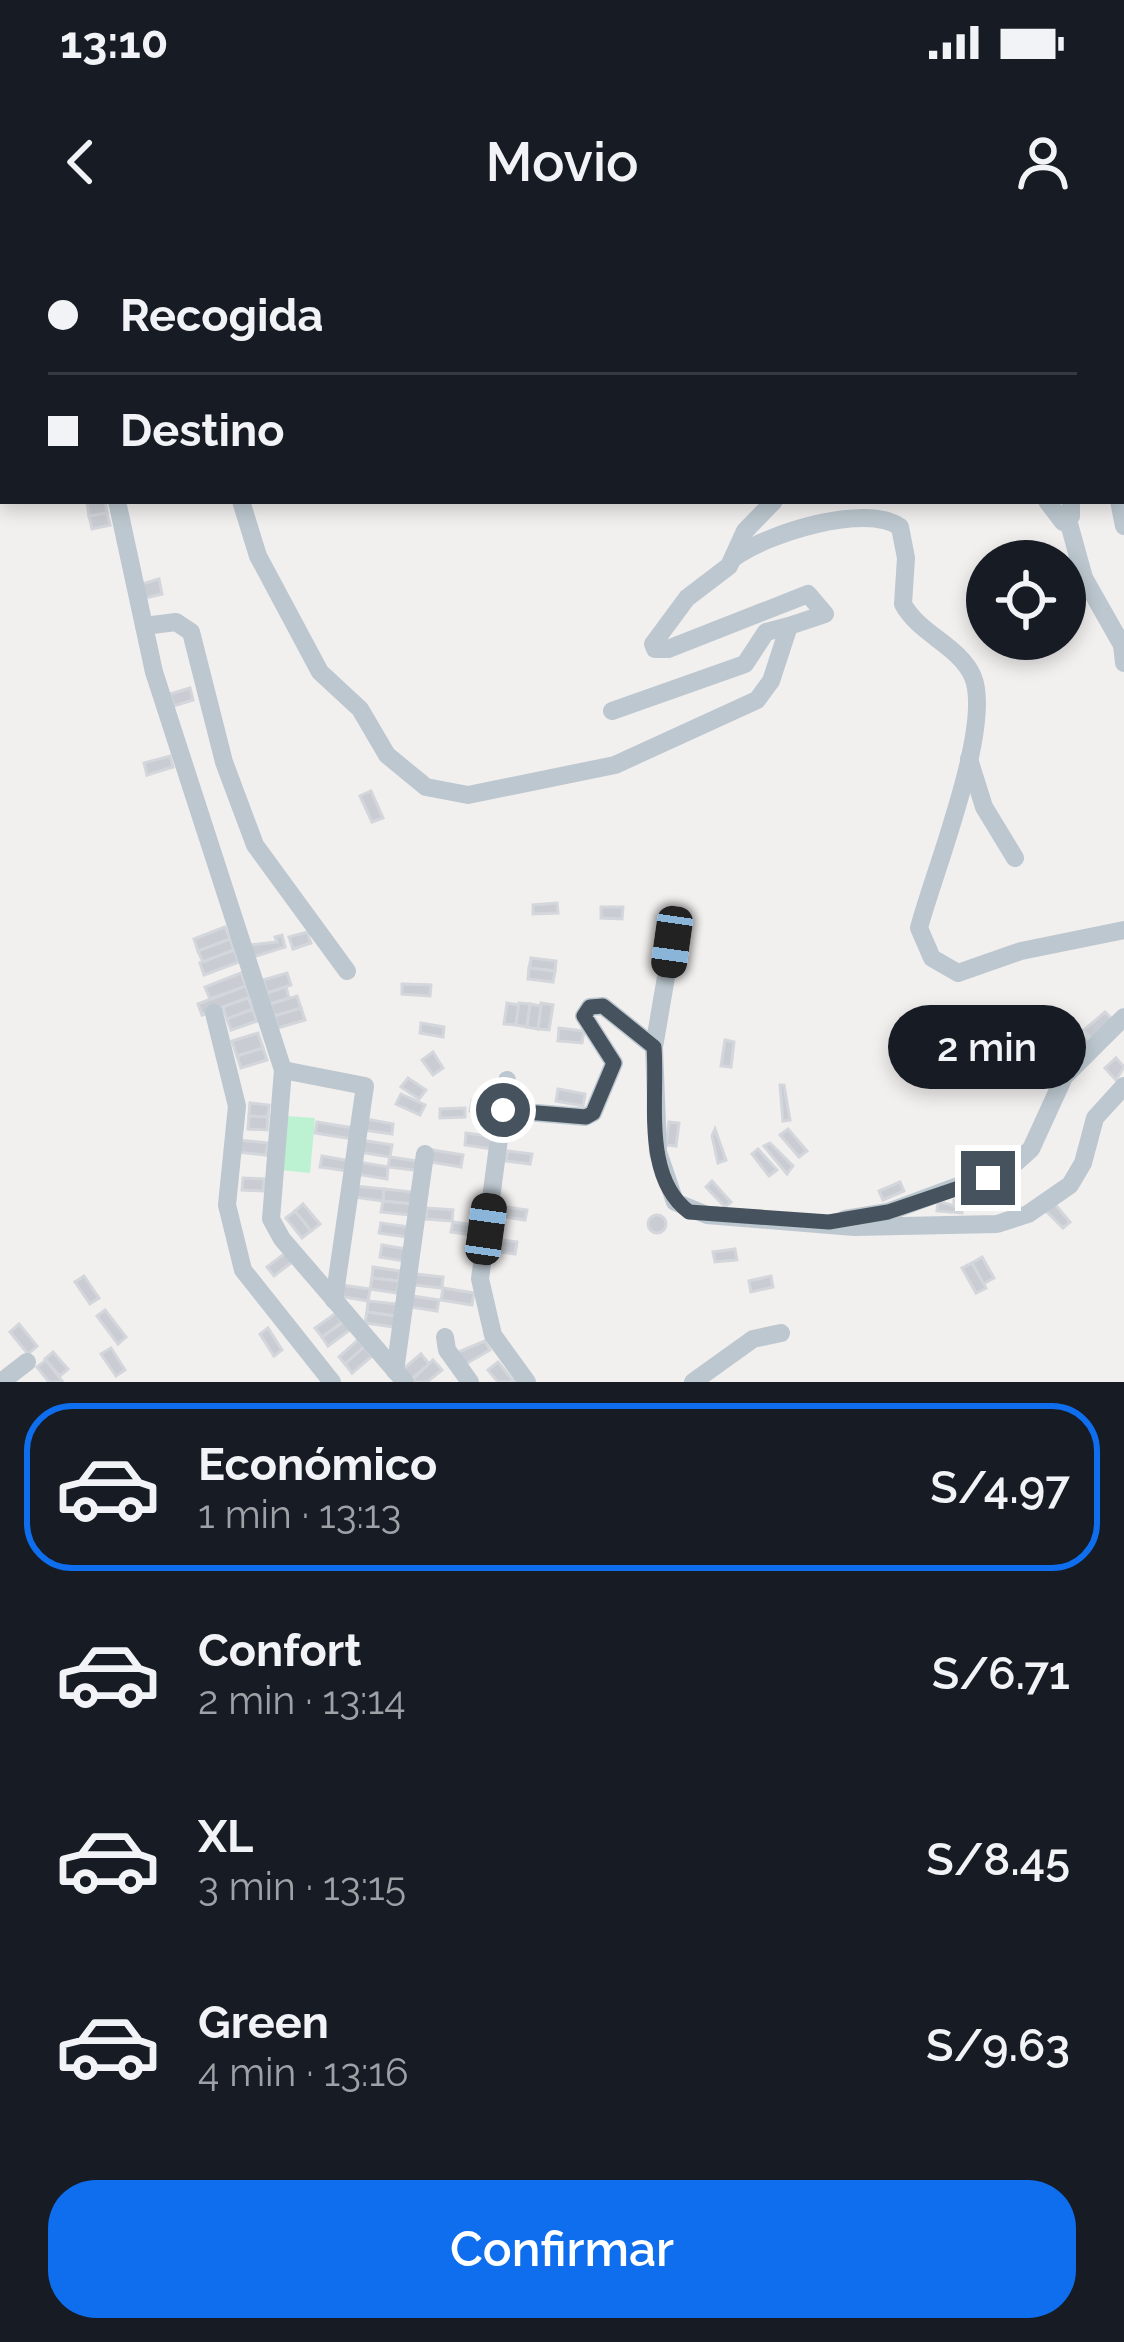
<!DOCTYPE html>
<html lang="es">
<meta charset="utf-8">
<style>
body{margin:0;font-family:Raleway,sans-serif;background:#20242c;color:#f1f3f6;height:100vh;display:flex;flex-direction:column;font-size:45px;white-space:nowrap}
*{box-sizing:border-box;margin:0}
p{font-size:39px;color:#9ea1a6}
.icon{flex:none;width:66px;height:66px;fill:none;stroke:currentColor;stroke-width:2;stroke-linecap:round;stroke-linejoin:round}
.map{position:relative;height:1142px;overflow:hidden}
.panel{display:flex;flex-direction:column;background:#171b24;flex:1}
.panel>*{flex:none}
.banner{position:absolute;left:0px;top:0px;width:1125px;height:264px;box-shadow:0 6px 18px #0003;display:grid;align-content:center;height:264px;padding:0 48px;background:#171b24}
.tools{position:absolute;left:966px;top:300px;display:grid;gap:24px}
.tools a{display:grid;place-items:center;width:120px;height:120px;border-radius:50%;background:#171b24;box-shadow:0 6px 18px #0003;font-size:60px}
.end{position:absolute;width:54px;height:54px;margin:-27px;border:15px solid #46535e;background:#fff;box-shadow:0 0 0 6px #fff}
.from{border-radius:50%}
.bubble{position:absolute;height:84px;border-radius:42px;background:#171b24;box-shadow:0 6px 18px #0003;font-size:39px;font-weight:600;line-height:84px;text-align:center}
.car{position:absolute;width:36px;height:72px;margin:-36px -18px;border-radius:15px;box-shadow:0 0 9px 3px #0007;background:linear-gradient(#222 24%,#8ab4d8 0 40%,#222 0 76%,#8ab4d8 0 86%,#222 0)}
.banner b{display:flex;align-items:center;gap:42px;height:114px;font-size:45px}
.banner b+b{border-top:3px solid #363941}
.banner i{width:30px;height:30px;background:#f1f3f6}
ul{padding:21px 0 0;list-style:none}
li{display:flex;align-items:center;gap:36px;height:168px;margin:0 24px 18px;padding:0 24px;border:6px solid transparent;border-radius:48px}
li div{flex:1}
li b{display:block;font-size:45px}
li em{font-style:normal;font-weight:600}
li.on{border-color:#0e6eee}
li>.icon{width:108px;height:108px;stroke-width:1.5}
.primary-button{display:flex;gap:24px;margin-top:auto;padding:24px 48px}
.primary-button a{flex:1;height:138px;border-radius:48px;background:#0e6eee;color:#fff;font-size:48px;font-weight:600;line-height:138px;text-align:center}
.status{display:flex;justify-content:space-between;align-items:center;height:84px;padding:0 60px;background:#171b24;direction:ltr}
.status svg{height:33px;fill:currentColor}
header{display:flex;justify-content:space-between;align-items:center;height:156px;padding:0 48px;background:#171b24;font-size:54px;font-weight:600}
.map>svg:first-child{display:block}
.green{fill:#bcf2d1}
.building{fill:#c9ccd2;stroke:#d3d6db;stroke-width:3}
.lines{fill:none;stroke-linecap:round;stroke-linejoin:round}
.minor{stroke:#bcc7cf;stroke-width:18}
.route{stroke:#46535e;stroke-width:15}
</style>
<div class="status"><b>13:10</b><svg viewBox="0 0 49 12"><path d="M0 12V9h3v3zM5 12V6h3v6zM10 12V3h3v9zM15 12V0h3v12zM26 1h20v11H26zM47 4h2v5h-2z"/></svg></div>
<header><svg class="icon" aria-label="back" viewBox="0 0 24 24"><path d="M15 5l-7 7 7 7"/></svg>Movio<svg class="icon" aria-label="person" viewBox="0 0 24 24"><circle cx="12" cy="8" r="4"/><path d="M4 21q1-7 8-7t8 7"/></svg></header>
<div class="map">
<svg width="1124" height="1142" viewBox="0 0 1124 1142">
<rect width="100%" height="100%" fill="#f2efef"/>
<path class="green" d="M285,876L315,878L310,933L280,930Z"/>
<g class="building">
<path d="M105,261L107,273L89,276L87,263Z"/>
<path d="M107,273L110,285L92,289L89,276Z"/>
<path d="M159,339L162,354L145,358L142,344Z"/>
<path d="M190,448L193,460L174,466L170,454Z"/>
<path d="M170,516L173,527L147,535L144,523Z"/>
<path d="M371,551L383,578L372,582L360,556Z"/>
<path d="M557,663L558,673L533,674V665Z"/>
<path d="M601,667H623L622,679L601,678Z"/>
<path d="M225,687L230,699L198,711L194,699Z"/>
<path d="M307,692L311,703L293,709L289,697Z"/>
<path d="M282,695L285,707L253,717L250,705L277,702L275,697Z"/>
<path d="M230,699L234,710L203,722L198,711Z"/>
<path d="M234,710L239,722L204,735L200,723Z"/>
<path d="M531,718L556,721L555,731L529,728Z"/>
<path d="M529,728L555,731L553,742L528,739Z"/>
<path d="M241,733L246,746L210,759L205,747Z"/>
<path d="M287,733L291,745L267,753L263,740Z"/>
<path d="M402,744L431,745L430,756L402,754Z"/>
<path d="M246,746L250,757L202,775L198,764Z"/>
<path d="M286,747L289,758L270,764L267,753Z"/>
<path d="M297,756L301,768L274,776L270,764Z"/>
<path d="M248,758L253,769L227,779L223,767Z"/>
<path d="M507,763L519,765L516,785L504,784Z"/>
<path d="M519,763L530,764L527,787L516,785Z"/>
<path d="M541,763L553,765L549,790L538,789Z"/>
<path d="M530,764L541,766L538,789L527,787Z"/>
<path d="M301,768L305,780L278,788L274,776Z"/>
<path d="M253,769L257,781L231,790L227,779Z"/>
<path d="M1105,772L1113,780L1092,799L1084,790Z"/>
<path d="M421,783L444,787L443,797L420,793Z"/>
<path d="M559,788L584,791L582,803L558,801Z"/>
<path d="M1081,792L1090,801L1072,820L1063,811Z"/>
<path d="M258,793L263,808L237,816L232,801Z"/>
<path d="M725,800L734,802L731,827L721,826Z"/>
<path d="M263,808L267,820L241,828L237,816Z"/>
<path d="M433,812L443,828L433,835L422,820Z"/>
<path d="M1116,818L1124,827L1116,840L1105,828Z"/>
<path d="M408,838L426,850L419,859L401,847Z"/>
<path d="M780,845H784L790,880L783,881Z"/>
<path d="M558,849L585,854L583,866L556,861Z"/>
<path d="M401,854L425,865L420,875L396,864Z"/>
<path d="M472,861L499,865L498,875L470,871Z"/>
<path d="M250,863L269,865L268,877L249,876Z"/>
<path d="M465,868V877L440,878V869Z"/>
<path d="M249,876L268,877L267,890L248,889Z"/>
<path d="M366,879L393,884L392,894L364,890Z"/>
<path d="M317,882L354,888L353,899L315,893Z"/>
<path d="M669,882L679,883L676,906L666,905Z"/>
<path d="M715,889L726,920L718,923L712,896Z"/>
<path d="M788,889L807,911L799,917L780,895Z"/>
<path d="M466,893L494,897L493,909L465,905Z"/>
<path d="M238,900L268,903L266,915L236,912Z"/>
<path d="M361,900L392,905L390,917L359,912Z"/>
<path d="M770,903L793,926L787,934L764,906Z"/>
<path d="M758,909L777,930L769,936L752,914Z"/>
<path d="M433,910L463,915L461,927L431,922Z"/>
<path d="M508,911L532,914L530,924L506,921Z"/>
<path d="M322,916L350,921L348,931L320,927Z"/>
<path d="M390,917L417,921L415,930L388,927Z"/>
<path d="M358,922L388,927L387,939L356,934Z"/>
<path d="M243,938L264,939L263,951L242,950Z"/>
<path d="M712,941L731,962L725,967L706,947Z"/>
<path d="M900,942L904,951L883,960L879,951Z"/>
<path d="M355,946L384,949L383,961L354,957Z"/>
<path d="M384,949L413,952L412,964L383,961Z"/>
<path d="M954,960L963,961L962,973L937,971L938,961L954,966Z"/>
<path d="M383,961L412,964L411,975L381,972Z"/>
<path d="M1053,962L1070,982L1063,988L1045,970Z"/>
<path d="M303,964L320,984L311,991L295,971Z"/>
<path d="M500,966L527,970L525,980L499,976Z"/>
<path d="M427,968L453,970L452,981L426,979Z"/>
<path d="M295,971L311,991L302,998L286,978Z"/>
<circle cx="657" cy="984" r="9"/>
<path d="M453,982L481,986L479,996L451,992Z"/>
<path d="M381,983L409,987L407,997L379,993Z"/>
<path d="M494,999L517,1002L515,1014L492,1011Z"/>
<path d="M382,1005L406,1009L404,1021L380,1017Z"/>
<path d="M735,1009L737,1020L715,1022L713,1012Z"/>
<path d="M288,1011L295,1020L274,1036L267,1027Z"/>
<path d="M982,1017L994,1038L983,1044L972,1023Z"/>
<path d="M972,1023L986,1048L976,1053L962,1028Z"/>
<path d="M373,1027L400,1031L399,1041L372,1038Z"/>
<path d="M415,1034L443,1037L442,1048L414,1045Z"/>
<path d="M84,1036L99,1058L90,1064L75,1042Z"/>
<path d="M771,1036L773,1047L751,1052L749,1041Z"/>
<path d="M372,1038L399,1041L397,1053L370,1049Z"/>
<path d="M341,1045L370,1049L368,1061L339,1056Z"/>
<path d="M443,1048L474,1053L472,1065L441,1060Z"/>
<path d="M413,1056L439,1060L437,1071L411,1067Z"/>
<path d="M368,1061L397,1064L395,1076L367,1072Z"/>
<path d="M105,1070L126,1097L118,1104L97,1076Z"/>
<path d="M367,1072L395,1076L394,1087L365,1083Z"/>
<path d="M336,1073L342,1082L322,1097L315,1088Z"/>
<path d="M345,1081L351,1089L328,1106L322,1097Z"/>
<path d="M19,1084L37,1106L28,1114L10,1092Z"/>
<path d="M268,1088L282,1110L274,1116L260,1094Z"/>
<path d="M358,1100L364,1107L345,1124L339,1117Z"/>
<path d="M485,1101L490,1110L462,1126L456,1113Z"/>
<path d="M364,1107L372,1116L352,1133L345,1124Z"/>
<path d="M111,1108L125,1130L116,1136L101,1114Z"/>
<path d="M53,1112L68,1129L60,1136L45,1119Z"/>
<path d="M421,1114L429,1124L409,1141L401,1131Z"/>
<path d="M46,1120L62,1141L60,1142H49L37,1127Z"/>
<path d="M433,1120L442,1130L427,1142H410Z"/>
<path d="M498,1122L514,1142H498L488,1130Z"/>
</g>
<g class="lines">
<g class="minor">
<path d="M164,0L165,3"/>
<path d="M985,0L997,3"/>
<path d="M1049,0L1050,3"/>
<path d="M104,3V0"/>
<path d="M728,3L731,0"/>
<path d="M852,3L853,0"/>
<path d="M897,3L900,0"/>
<path d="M1122,129L1124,131"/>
<path d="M0,254H3"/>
<path d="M117,261L154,432L283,830L271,979L282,999L405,1142"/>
<path d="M241,261L258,316L320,432L360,469L387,515L426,547L468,555L615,525L757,460L771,441L789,386L825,374L808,354L668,409H655L653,404L687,358L729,326L745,291L774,261"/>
<path d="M1047,261L1063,282L1071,276V261"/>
<path d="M1119,261L1124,286"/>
<path d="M1068,280L1084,338L1122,405L1124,423"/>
<path d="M734,318C765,294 867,262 900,287L906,318L903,364C919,394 960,406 973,437C993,487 933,634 919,688L932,718L958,733L1021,711L1124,690"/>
<path d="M144,386L176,382L191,392L224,522L255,605L347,731"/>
<path d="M612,471L745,424L766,392L789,386"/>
<path d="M969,519L984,567L1015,618"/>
<path d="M214,773L237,866L227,965L243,1030L332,1142"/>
<path d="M654,807L672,702"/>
<path d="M283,830L365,846L334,1060"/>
<path d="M507,840L480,1039L493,1095L527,1142"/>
<path d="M503,870L585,877L593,873L614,823L584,776L590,767L603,766L654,807L658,912L675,962L707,975L854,987L997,984L1028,974L1070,945L1083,923L1095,878L1124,846"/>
<path d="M845,979L888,972L1012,926L1031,909L1064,837L1124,777"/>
<path d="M445,1097L447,1110L470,1142"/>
<path d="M395,1131L425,914"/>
<path d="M1,1142L27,1122"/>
<path d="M693,1142L753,1099L781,1093"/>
</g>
</g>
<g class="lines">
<path class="route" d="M503,870L586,877L593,873L614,823L584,776L590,767L603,766L654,807C658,859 642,937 689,972L829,982L888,972L988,938"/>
</g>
</svg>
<div class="tools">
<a><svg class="icon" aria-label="locate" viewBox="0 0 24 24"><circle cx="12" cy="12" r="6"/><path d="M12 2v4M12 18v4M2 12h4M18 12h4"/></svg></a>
</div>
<i class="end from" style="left:503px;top:870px"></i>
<i class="end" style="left:988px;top:938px"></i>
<div class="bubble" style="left:888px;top:765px;width:198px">2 min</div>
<i class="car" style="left:672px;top:702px;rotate:188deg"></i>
<i class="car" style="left:486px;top:989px;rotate:8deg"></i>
<div class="banner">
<b><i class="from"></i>Recogida</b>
<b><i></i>Destino</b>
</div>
</div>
<section class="panel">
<ul>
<li class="on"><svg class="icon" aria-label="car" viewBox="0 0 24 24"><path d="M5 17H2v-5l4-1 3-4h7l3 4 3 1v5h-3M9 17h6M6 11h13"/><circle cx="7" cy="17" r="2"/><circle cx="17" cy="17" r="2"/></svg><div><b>Económico</b><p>1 min · 13:13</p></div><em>S/4.97</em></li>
<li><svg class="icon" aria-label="car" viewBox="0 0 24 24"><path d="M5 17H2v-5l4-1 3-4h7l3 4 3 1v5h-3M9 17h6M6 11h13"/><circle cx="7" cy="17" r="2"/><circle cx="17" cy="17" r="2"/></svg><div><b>Confort</b><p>2 min · 13:14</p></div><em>S/6.71</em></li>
<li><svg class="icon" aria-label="car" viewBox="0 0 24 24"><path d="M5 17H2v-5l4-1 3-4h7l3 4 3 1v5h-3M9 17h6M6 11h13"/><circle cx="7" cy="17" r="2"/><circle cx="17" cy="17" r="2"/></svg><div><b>XL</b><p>3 min · 13:15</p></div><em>S/8.45</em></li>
<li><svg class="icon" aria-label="car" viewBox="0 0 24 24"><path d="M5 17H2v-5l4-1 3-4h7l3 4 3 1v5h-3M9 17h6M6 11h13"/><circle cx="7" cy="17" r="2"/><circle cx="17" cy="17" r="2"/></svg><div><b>Green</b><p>4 min · 13:16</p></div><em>S/9.63</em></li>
</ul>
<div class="primary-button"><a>Confirmar</a></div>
</section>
